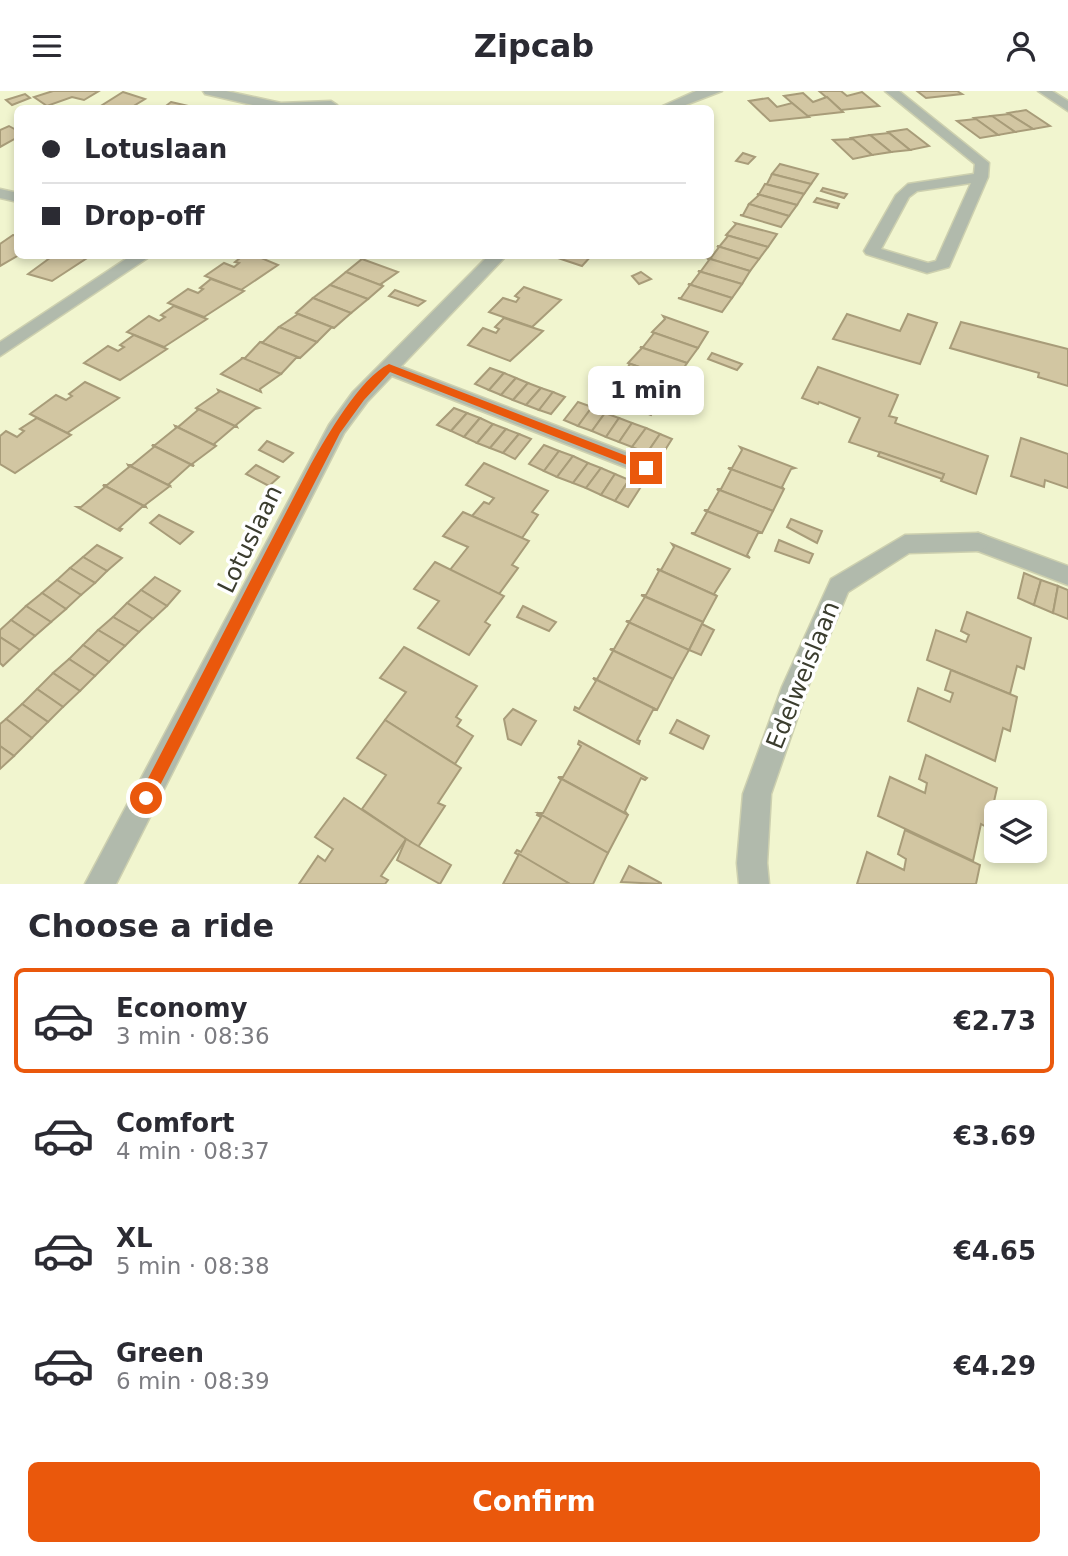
<!DOCTYPE html>
<meta charset="utf-8">
<style>
body{margin:0;font-family:"DejaVu Sans",sans-serif;background:#f2f2f3;color:#2b2b33;height:100vh;display:flex;flex-direction:column;font-size:26px;white-space:nowrap}
*{box-sizing:border-box;margin:0}
p{font-size:23px;color:#7c7c81}
.icon{flex:none;width:38px;height:38px;fill:none;stroke:currentColor;stroke-width:2;stroke-linecap:round;stroke-linejoin:round}
.map{position:relative;height:793px;overflow:hidden}
.details{display:flex;flex-direction:column;background:#fff;flex:1}
.details>*{flex:none}
.banner{position:absolute;left:14px;top:14px;width:700px;height:154px;border-radius:10px;box-shadow:0 4px 10px #0003;display:grid;align-content:center;height:154px;padding:0 28px;background:#fff}
.fabs{position:absolute;left:984px;top:709px;display:grid;gap:14px}
.fabs a{display:grid;place-items:center;width:63px;height:63px;border-radius:10px;background:#fff;box-shadow:0 4px 10px #0003;font-size:35px}
.end{position:absolute;width:32px;height:32px;margin:-16px;border:9px solid #ea580c;background:#fff;box-shadow:0 0 0 4px #fff}
.from{border-radius:50%}
.bubble{position:absolute;height:49px;border-radius:10px;background:#fff;box-shadow:0 4px 10px #0003;font-size:23px;font-weight:600;line-height:49px;text-align:center}
.banner b{display:flex;align-items:center;gap:24px;height:66px;font-size:26px}
.banner b+b{border-top:2px solid #e1e1e2}
.banner i{width:18px;height:18px;background:#2b2b33}
ul{padding:0;list-style:none}
li{display:flex;align-items:center;gap:21px;height:105px;margin:0 14px 10px;padding:0 14px;border:4px solid transparent;border-radius:10px}
li div{flex:1}
li b{display:block;font-size:26px}
li em{font-style:normal;font-weight:600}
li.on{border-color:#ea580c}
li>.icon{width:63px;height:63px;stroke-width:1.5}
h2{padding:0 28px;font-size:32px;line-height:84px}
.action{display:flex;gap:14px;margin-top:auto;padding:14px 28px}
.action a{flex:1;height:80px;border-radius:10px;background:#ea580c;color:#fff;font-size:28px;font-weight:600;line-height:80px;text-align:center}
header{display:flex;justify-content:space-between;align-items:center;height:91px;padding:0 28px;background:#fff;font-size:32px;font-weight:600}
.map>svg:first-child{display:block}
.building{fill:#d2c6a2;stroke:#a89c79;stroke-width:2}
.lines{fill:none;stroke-linecap:round;stroke-linejoin:round}
.lane-casing{stroke:#cdd0af;stroke-width:3}
.street-casing{stroke:#cdd0af;stroke-width:3}
.lane{fill:#b1baac;fill-rule:evenodd}
.street{fill:#b1baac;fill-rule:evenodd}
.route{fill:#ea580c}
.labels{text-anchor:middle;stroke-width:7;stroke-linejoin:round;paint-order:stroke}
.street-label{font-size:24px;fill:#3b3d2e;stroke:#fff}
</style>
<header><svg class="icon" aria-label="menu" viewBox="0 0 24 24"><path d="M4 6h16M4 12h16M4 18h16"/></svg>Zipcab<svg class="icon" aria-label="person" viewBox="0 0 24 24"><circle cx="12" cy="8" r="4"/><path d="M4 21q1-7 8-7t8 7"/></svg></header>
<div class="map">
<svg width="1068" height="793" viewBox="0 0 1068 793">
<rect width="100%" height="100%" fill="#f1f5cf"/>
<g class="building">
<path d="M53,0H99L84,9L72,6L47,15L34,6Z"/>
<path d="M819,0H841L847,5L862,1L879,15L841,19Z"/>
<path d="M917,0H957L962,3L926,7Z"/>
<path d="M123,1L145,8L132,16L135,18H96Z"/>
<path d="M803,2L813,11L827,6L843,21L807,25L784,5Z"/>
<path d="M25,3L30,7L12,14L6,9Z"/>
<path d="M768,7L777,16L792,12L809,26L770,30L749,10Z"/>
<path d="M171,11L197,17H198V18H162Z"/>
<path d="M1026,19L1050,35L1033,38L1008,22Z"/>
<path d="M1009,23L1033,38L1015,41L991,25Z"/>
<path d="M992,25L1015,41L998,44L974,27Z"/>
<path d="M976,28L998,44L980,47L957,30Z"/>
<path d="M9,35L18,40V46L0,56V39Z"/>
<path d="M907,38L929,55L910,59L888,41Z"/>
<path d="M889,42L910,59L891,61L870,44Z"/>
<path d="M870,44L891,61L872,64L851,47Z"/>
<path d="M853,48L872,64L853,68L833,49Z"/>
<path d="M743,62L755,66L748,73L736,70Z"/>
<path d="M780,73L818,83L811,93L772,83Z"/>
<path d="M772,83L811,93L804,103L765,93H767Z"/>
<path d="M765,93L804,103L797,114L757,103H759Z"/>
<path d="M823,97L847,103L844,107L821,100Z"/>
<path d="M757,103L797,114L789,125L749,113L759,104Z"/>
<path d="M817,107L839,113L837,117L814,111Z"/>
<path d="M749,113L789,125L781,136L740,124H743Z"/>
<path d="M735,132L777,143L768,156L726,144L736,133Z"/>
<path d="M13,144L18,145L19,164L0,175V153Z"/>
<path d="M726,144L768,156L759,168L717,155L719,156L728,145Z"/>
<path d="M717,155L759,168L750,180L707,167L710,168L719,156Z"/>
<path d="M54,164H87L85,166L87,167L52,190L28,183Z"/>
<path d="M244,164H254L278,174L241,199L205,185L224,172L234,176L239,172L235,171Z"/>
<path d="M549,164H592L582,175Z"/>
<path d="M707,167L750,180L742,193L698,180H701L709,169Z"/>
<path d="M362,168L398,181L381,193L383,195L346,181Z"/>
<path d="M698,180L742,193L732,207L688,193H691L700,181Z"/>
<path d="M346,181L383,195L368,208L330,194Z"/>
<path d="M641,181L651,188L639,193L632,185Z"/>
<path d="M211,188L244,200L204,226L168,212L188,198L198,202L203,198L200,197Z"/>
<path d="M688,193L732,207L722,221L678,207H681L690,194Z"/>
<path d="M330,194L368,208L351,222L313,207Z"/>
<path d="M524,196L561,209L532,236L489,221L503,207L516,211L519,207L515,205Z"/>
<path d="M395,199L425,210L418,215L389,205Z"/>
<path d="M313,207L351,222L334,237L296,222Z"/>
<path d="M174,215L207,228L164,256L127,241L149,225L159,230L165,226L161,224Z"/>
<path d="M298,223L334,237L332,236L317,251L279,236Z"/>
<path d="M847,223L900,240L908,223L937,232L920,273L833,248Z"/>
<path d="M663,225L708,241L698,257L652,241L665,228Z"/>
<path d="M504,227L543,240L510,270L468,254L483,237L496,242L499,238L495,236Z"/>
<path d="M961,231L1068,258V295L1038,286L1039,282L950,257Z"/>
<path d="M279,236L317,251L300,267L260,251H263Z"/>
<path d="M652,241L698,257L687,272L640,256H643L654,242Z"/>
<path d="M134,244L167,258L120,289L84,272L108,255L118,260L124,256L120,254Z"/>
<path d="M260,251L300,267H296L281,283L241,267H245Z"/>
<path d="M640,256L687,272L676,289L628,272L642,257Z"/>
<path d="M712,262L742,273L737,279L708,268Z"/>
<path d="M243,267L281,283L260,298L261,301L221,283Z"/>
<path d="M628,272L676,289L663,306L616,288H619L630,273Z"/>
<path d="M818,276L898,304L889,325L897,327L895,332L988,365L976,403L941,390L944,383L849,351L860,327L819,311L818,313L802,307Z"/>
<path d="M490,277L504,282L489,299L475,293Z"/>
<path d="M504,282L516,287L501,304L489,299Z"/>
<path d="M516,287L528,292L513,309L501,304Z"/>
<path d="M616,288L663,306L651,324L602,305H606L618,289Z"/>
<path d="M85,291L119,307L67,342L30,323L56,304L66,309L72,305L69,303Z"/>
<path d="M528,292L541,297L526,314L513,309Z"/>
<path d="M541,297L553,301L539,319L526,314Z"/>
<path d="M218,299L259,317L255,318L236,334L237,336L196,317L219,301Z"/>
<path d="M553,301L565,306L551,323L539,319Z"/>
<path d="M578,311L592,316L578,335L564,329Z"/>
<path d="M592,316L605,322L592,340L578,335Z"/>
<path d="M196,317L237,336H234L214,353L216,355L175,335L178,336L198,319Z"/>
<path d="M454,317L467,322L451,340L437,334Z"/>
<path d="M467,322L480,327L464,346L451,340Z"/>
<path d="M605,322L619,327L606,346L592,340Z"/>
<path d="M37,327L71,344L15,382L0,373V345L6,340L17,346L24,340L20,338Z"/>
<path d="M480,327L493,333L477,352L464,346Z"/>
<path d="M619,327L632,332L619,351L606,346Z"/>
<path d="M632,332L646,337L632,356L619,351Z"/>
<path d="M493,333L506,338L490,357L477,352Z"/>
<path d="M175,335L216,355L192,373L194,375L152,354H155L176,337Z"/>
<path d="M646,337L660,343L647,362L632,356Z"/>
<path d="M506,338L519,343L503,362L490,357Z"/>
<path d="M519,343L531,348L515,368L503,362Z"/>
<path d="M660,343L672,348L660,367L647,362Z"/>
<path d="M1021,347L1068,363V397L1045,389L1044,396L1011,385Z"/>
<path d="M267,350L293,362L283,371L259,359Z"/>
<path d="M152,354L194,375L190,374L169,393L170,395L128,374H132L154,356Z"/>
<path d="M544,354L559,360L544,380L529,373Z"/>
<path d="M740,356L795,377L791,378L782,396L784,398L728,377H732L742,359Z"/>
<path d="M559,360L573,365L557,386L544,380Z"/>
<path d="M880,361L944,383L942,388L878,365Z"/>
<path d="M573,365L588,372L573,392L557,386Z"/>
<path d="M484,372L548,400L532,421L538,424L522,447L472,425L484,411L489,413L494,407L466,394Z"/>
<path d="M588,372L601,377L586,397L573,392Z"/>
<path d="M128,374L170,395L145,414L146,416L103,394H107L129,376Z"/>
<path d="M256,374L279,386L269,395L246,383Z"/>
<path d="M601,377L615,383L601,404L586,397Z"/>
<path d="M728,377L784,398L773,420L717,398H721L731,379Z"/>
<path d="M615,383L629,389L615,410L601,404Z"/>
<path d="M629,389L642,394L628,416L615,410Z"/>
<path d="M103,394L146,416H142L119,437L122,438L120,440L77,416H81L105,396Z"/>
<path d="M717,398L773,420L762,442L704,419H708L719,400Z"/>
<path d="M704,419L762,442H758L747,464L750,467L691,442H695L707,421Z"/>
<path d="M463,421L529,450L512,474L518,477L499,503L450,479L468,456L443,445Z"/>
<path d="M159,424L193,441L180,453L150,432Z"/>
<path d="M791,428L822,440L817,452L787,436Z"/>
<path d="M779,449L813,463L809,472L775,460Z"/>
<path d="M672,453L730,478L714,503L717,505L657,478L661,479L674,456Z"/>
<path d="M97,454L122,467L107,480L83,466Z"/>
<path d="M83,466L107,480L95,492L70,477Z"/>
<path d="M435,471L504,505L485,531L490,534L469,564L418,537L439,510L414,498Z"/>
<path d="M70,477L95,492L81,504L57,489Z"/>
<path d="M657,478L717,505L703,531L642,504H646L659,480Z"/>
<path d="M1024,482L1041,489L1034,514L1018,507Z"/>
<path d="M155,486L180,500L167,515L141,499Z"/>
<path d="M57,489L81,504L66,518L42,502Z"/>
<path d="M1041,489L1058,495L1053,522L1034,514Z"/>
<path d="M1058,495L1068,499V528L1053,522Z"/>
<path d="M141,499L167,515L153,528L127,512Z"/>
<path d="M42,502L66,518L51,531L26,515Z"/>
<path d="M641,504L703,531L689,559L626,530H630L645,506Z"/>
<path d="M127,512L153,528L139,541L113,526Z"/>
<path d="M26,515L51,531L35,545L11,529Z"/>
<path d="M523,515L556,531L549,540L517,526Z"/>
<path d="M967,521L1031,547L1024,578L1017,575L1010,603L927,569L936,539L966,551L969,544L961,540Z"/>
<path d="M113,526L139,541L125,555L98,539Z"/>
<path d="M11,529L35,545L20,559L0,546V539Z"/>
<path d="M626,530L689,559L673,588L610,558H614L629,532Z"/>
<path d="M702,533L714,539L701,564L689,559Z"/>
<path d="M98,539L125,555L109,571L83,554Z"/>
<path d="M0,546L20,559L3,575L0,572Z"/>
<path d="M83,554L109,571L95,585L69,568Z"/>
<path d="M404,556L477,595L456,626L461,629L457,635L473,645L455,673L385,629L406,601L380,587Z"/>
<path d="M610,558L673,588L657,619L593,587L597,588L613,560Z"/>
<path d="M69,568L95,585L80,600L53,582Z"/>
<path d="M951,579L1017,606L1010,640L1003,637L995,670L908,630L918,597L950,611L953,602L945,599Z"/>
<path d="M53,582L80,600L63,616L37,598Z"/>
<path d="M593,587L657,619H653L637,649L640,650L639,653L574,619L575,616L579,618L596,590Z"/>
<path d="M37,598L63,616L48,631L22,613Z"/>
<path d="M22,613L48,631L32,647L6,628Z"/>
<path d="M513,618L536,630L521,654L508,648L504,628Z"/>
<path d="M6,628L32,647L14,665L0,655V633Z"/>
<path d="M385,629L461,677L438,712L445,715L418,756L362,718L386,684L357,667Z"/>
<path d="M677,629L709,645L703,658L670,642Z"/>
<path d="M579,650L647,687L645,689L641,687L625,720L628,724L558,686H563L581,655L578,653Z"/>
<path d="M0,655L14,665L0,678Z"/>
<path d="M926,664L997,697L988,737L981,733L973,770L878,725L890,686L925,702L927,692L919,688Z"/>
<path d="M558,686L628,724L608,762L538,722H543L561,689Z"/>
<path d="M344,707L406,748L381,785L388,789L385,793H299L318,765L325,770L333,758L315,746Z"/>
<path d="M538,722L608,762L593,793H570L515,762L517,759L521,761L541,726L537,724Z"/>
<path d="M905,739L980,774L976,793H857L867,761L904,779L906,768L898,763Z"/>
<path d="M406,748L451,774L440,793L397,769Z"/>
<path d="M519,763L570,793H503Z"/>
<path d="M629,775L661,792V793L621,791Z"/>
</g>
<g class="lines">
<defs>
<g id="lane">
<path d="M1038,0H1052L1068,10V20Z"/>
<path d="M389,271L654,372L657,377L654,382L647,385L640,382L382,281L380,277L382,273Z"/>
<path d="M978,442L1068,475V494L970,457L967,451L970,445Z"/>
</g>
<g id="street">
<path d="M203,0H226L281,12L331,10L337,14L332,18H270L205,3Z"/>
<path d="M696,0H722L675,18H656Z"/>
<path d="M885,0H899L989,72L988,86L949,176L927,182L866,163L864,160L896,104L908,93L974,83L975,73ZM971,92L936,170L928,172L881,158L909,106L917,100Z"/>
<path d="M0,98L18,102V111L0,107Z"/>
<path d="M132,164H152L0,265V251Z"/>
<path d="M489,164H507L367,311L344,342L116,793H85L329,334L353,301Z"/>
<path d="M978,442L986,445L989,451L986,457L978,460L909,462L848,501L808,596L771,703L767,772L769,793H739L737,772L743,703L782,596L831,488L905,444Z"/>
</g>
</defs>
<use href="#lane" class="lane-casing"/>
<use href="#street" class="street-casing"/>
<use href="#lane" class="lane"/>
<use href="#street" class="street"/>
</g>
<path class="route" d="M389,273L650,374L652,377L650,380H643L390,281L364,309L340,342L151,712L146,714L141,712L139,707L141,701L311,373C327,345 360,287 389,273Z"/>
<g class="labels">
<g class="street-label">
<text transform="translate(250 448) rotate(-64)" y="8">Lotuslaan</text>
<text transform="translate(803 584) rotate(-68)" y="8">Edelweislaan</text>
</g>
</g>
</svg>
<div class="fabs">
<a><svg class="icon" aria-label="layers" viewBox="0 0 24 24"><path d="M12 4l9 5-9 5-9-5zM3 14l9 5 9-5"/></svg></a>
</div>
<i class="end from" style="left:146px;top:707px"></i>
<i class="end" style="left:646px;top:377px"></i>
<div class="bubble" style="left:588px;top:275px;width:116px">1 min</div>
<div class="banner">
<b><i class="from"></i>Lotuslaan</b>
<b><i></i>Drop-off</b>
</div>
</div>
<section class="details">
<h2>Choose a ride</h2>
<ul>
<li class="on"><svg class="icon" aria-label="car" viewBox="0 0 24 24"><path d="M5 17H2v-5l4-1 3-4h7l3 4 3 1v5h-3M9 17h6M6 11h13"/><circle cx="7" cy="17" r="2"/><circle cx="17" cy="17" r="2"/></svg><div><b>Economy</b><p>3 min · 08:36</p></div><em>€2.73</em></li>
<li><svg class="icon" aria-label="car" viewBox="0 0 24 24"><path d="M5 17H2v-5l4-1 3-4h7l3 4 3 1v5h-3M9 17h6M6 11h13"/><circle cx="7" cy="17" r="2"/><circle cx="17" cy="17" r="2"/></svg><div><b>Comfort</b><p>4 min · 08:37</p></div><em>€3.69</em></li>
<li><svg class="icon" aria-label="car" viewBox="0 0 24 24"><path d="M5 17H2v-5l4-1 3-4h7l3 4 3 1v5h-3M9 17h6M6 11h13"/><circle cx="7" cy="17" r="2"/><circle cx="17" cy="17" r="2"/></svg><div><b>XL</b><p>5 min · 08:38</p></div><em>€4.65</em></li>
<li><svg class="icon" aria-label="car" viewBox="0 0 24 24"><path d="M5 17H2v-5l4-1 3-4h7l3 4 3 1v5h-3M9 17h6M6 11h13"/><circle cx="7" cy="17" r="2"/><circle cx="17" cy="17" r="2"/></svg><div><b>Green</b><p>6 min · 08:39</p></div><em>€4.29</em></li>
</ul>
<div class="action"><a>Confirm</a></div>
</section>
